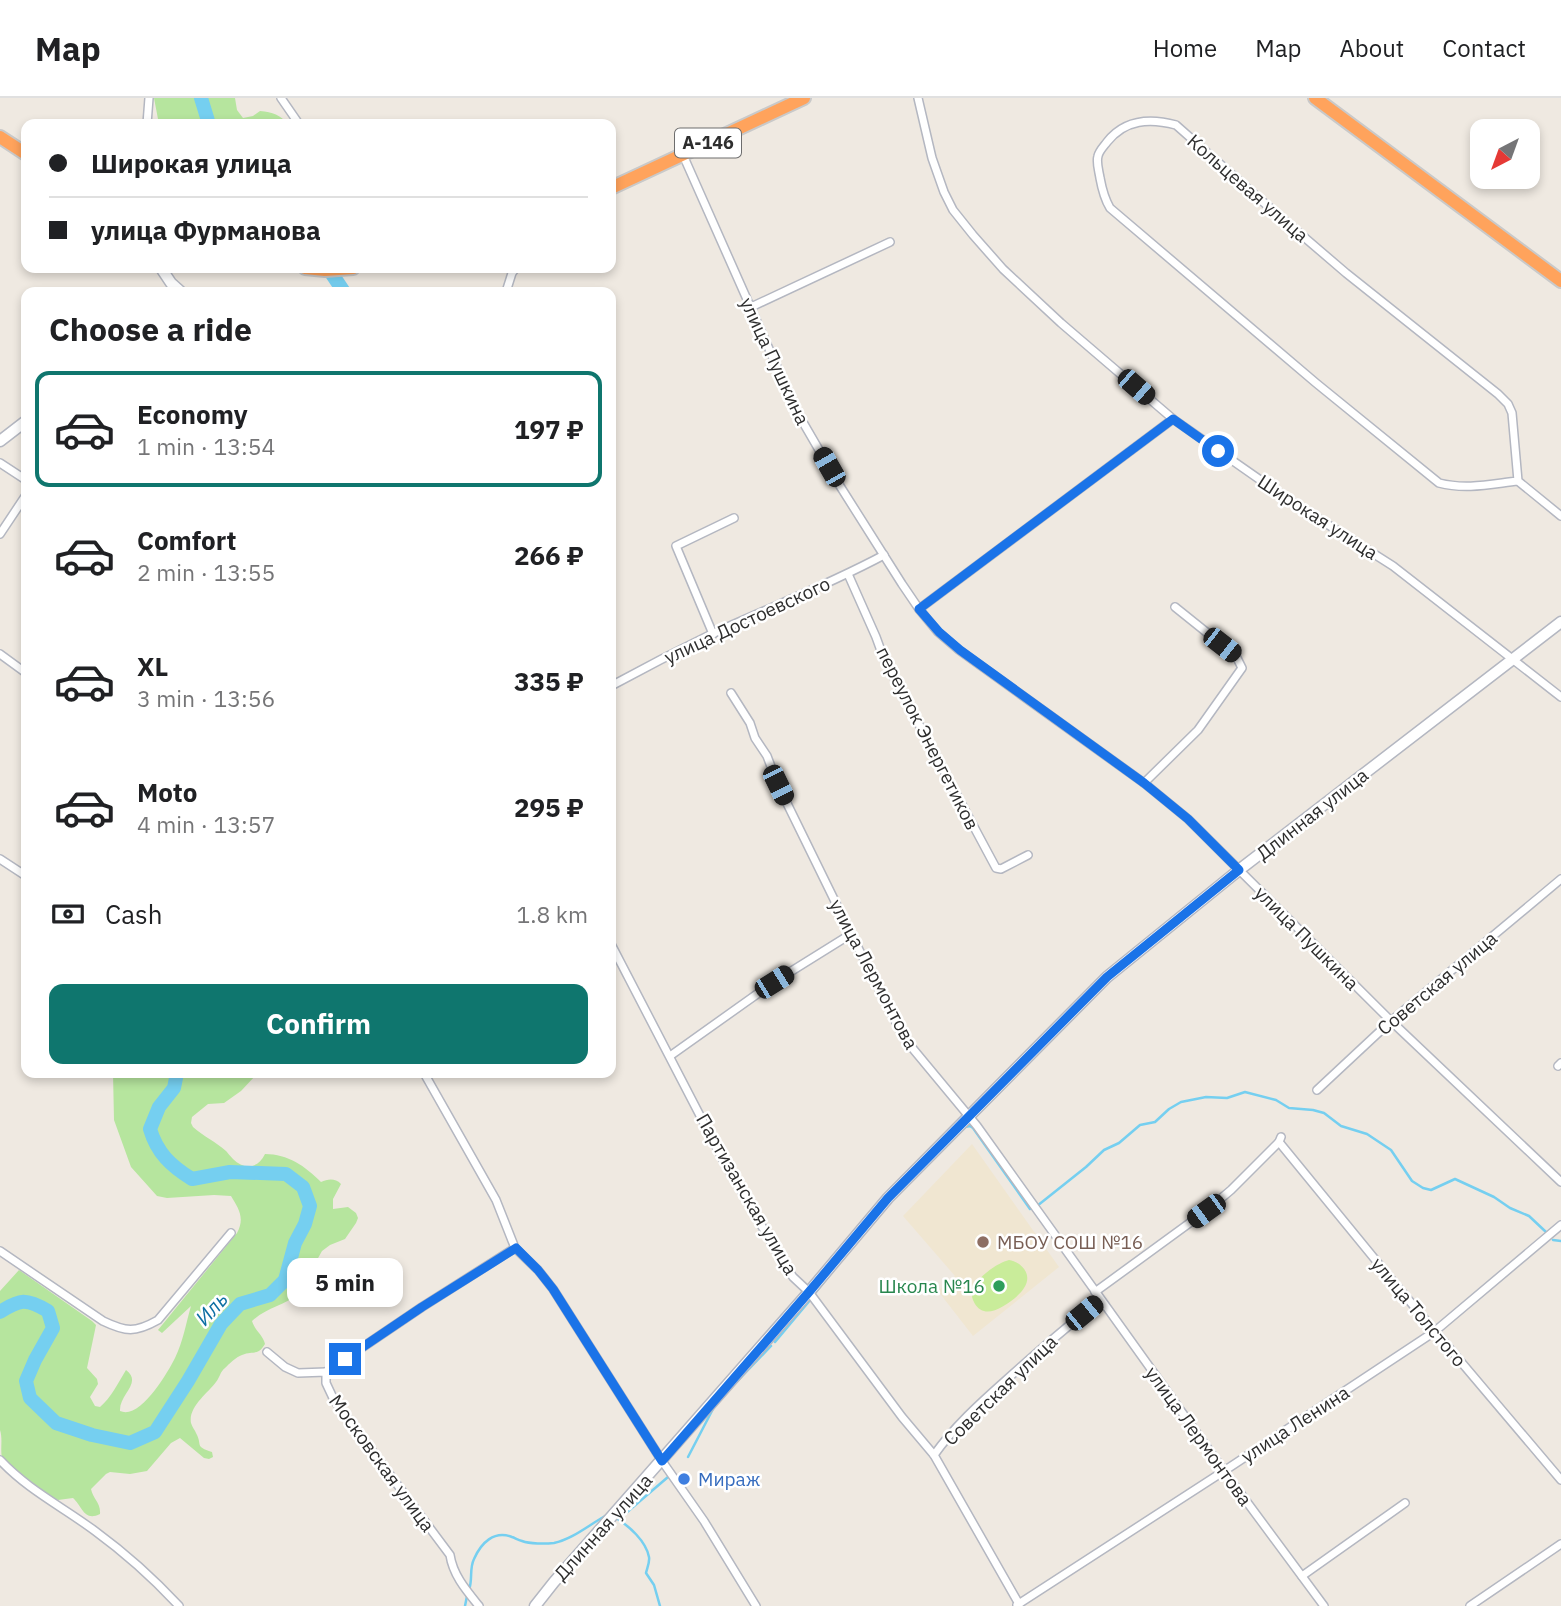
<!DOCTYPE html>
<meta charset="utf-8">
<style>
body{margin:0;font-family:"IBM Plex Sans",sans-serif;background:#f6f6f6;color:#202124;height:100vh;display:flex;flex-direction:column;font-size:26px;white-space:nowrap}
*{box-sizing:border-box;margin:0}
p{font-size:23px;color:#757577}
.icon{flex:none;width:38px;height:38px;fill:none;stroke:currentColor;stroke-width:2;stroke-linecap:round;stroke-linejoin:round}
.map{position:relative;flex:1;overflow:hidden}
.panel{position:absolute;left:21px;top:189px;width:595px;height:791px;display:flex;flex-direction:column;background:#fff;border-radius:14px;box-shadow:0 4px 10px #0003}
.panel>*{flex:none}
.hud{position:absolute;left:21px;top:21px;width:595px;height:154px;border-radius:14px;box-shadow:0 4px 10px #0003;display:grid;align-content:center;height:154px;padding:0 28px;background:#fff}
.needle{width:46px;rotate:221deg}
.controls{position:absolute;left:1470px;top:21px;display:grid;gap:14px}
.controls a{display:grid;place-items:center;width:70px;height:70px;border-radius:14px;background:#fff;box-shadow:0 4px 10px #0003;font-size:35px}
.end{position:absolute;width:32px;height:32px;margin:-16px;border:9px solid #1a73e8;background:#fff;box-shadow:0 0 0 4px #fff}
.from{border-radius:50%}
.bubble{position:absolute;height:49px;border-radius:14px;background:#fff;box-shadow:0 4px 10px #0003;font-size:23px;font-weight:700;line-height:49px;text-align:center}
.car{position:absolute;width:21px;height:42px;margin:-21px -10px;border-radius:9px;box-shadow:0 0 5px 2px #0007;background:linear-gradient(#222 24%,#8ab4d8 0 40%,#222 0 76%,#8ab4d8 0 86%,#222 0)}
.hud b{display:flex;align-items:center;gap:24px;height:66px;font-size:26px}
.hud b+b{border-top:2px solid #e0e0e0}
.hud i{width:18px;height:18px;background:#202124}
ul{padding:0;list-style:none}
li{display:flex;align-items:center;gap:21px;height:116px;margin:0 14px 10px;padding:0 14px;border:4px solid transparent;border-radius:14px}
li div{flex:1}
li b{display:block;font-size:26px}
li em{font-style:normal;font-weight:700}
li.active{border-color:#0f766e}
li>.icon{width:63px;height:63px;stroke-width:1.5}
h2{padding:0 28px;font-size:32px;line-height:84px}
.pay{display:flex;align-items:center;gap:18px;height:77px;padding:0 28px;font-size:26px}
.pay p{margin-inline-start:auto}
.cta{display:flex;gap:14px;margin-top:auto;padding:14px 28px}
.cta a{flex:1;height:80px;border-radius:14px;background:#0f766e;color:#fff;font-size:28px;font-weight:700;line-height:80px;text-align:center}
header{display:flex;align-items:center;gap:42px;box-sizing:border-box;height:98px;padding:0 35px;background:#fff;border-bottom:2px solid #e0e0e0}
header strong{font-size:33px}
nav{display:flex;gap:38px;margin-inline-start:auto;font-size:24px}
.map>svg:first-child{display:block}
.education{fill:#f0e6d1}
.green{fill:#b6e59e}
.pitch{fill:#c9ec9a}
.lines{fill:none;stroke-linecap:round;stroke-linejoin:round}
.stream{stroke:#75cff0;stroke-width:2.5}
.river{stroke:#75cff0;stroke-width:14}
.street-casing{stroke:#b4b7c1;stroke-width:10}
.secondary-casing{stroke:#b4b7c1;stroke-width:13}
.highway-casing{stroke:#c9c9c9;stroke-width:16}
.street{stroke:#fff;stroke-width:7}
.secondary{stroke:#fff;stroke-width:10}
.highway{stroke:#ffa35c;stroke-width:12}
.route{stroke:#1a73e8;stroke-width:9}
.education-dot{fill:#8d6e63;stroke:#fff;stroke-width:2.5}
.leisure-dot{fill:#2e9e5b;stroke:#fff;stroke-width:2.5}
.shop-dot{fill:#3f7fe0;stroke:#fff;stroke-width:2.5}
.labels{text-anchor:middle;stroke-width:5;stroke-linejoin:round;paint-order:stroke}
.shield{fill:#fff;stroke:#6d6d6d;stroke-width:2}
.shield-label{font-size:18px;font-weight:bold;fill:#2e2e2e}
.street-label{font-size:19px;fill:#2e2e2e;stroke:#fff}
.education-label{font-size:19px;fill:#785e54;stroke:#fff;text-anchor:start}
.leisure-label{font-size:19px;fill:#27864d;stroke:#fff;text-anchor:end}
.shop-label{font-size:19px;fill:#366cbe;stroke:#fff;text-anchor:start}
.water-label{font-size:21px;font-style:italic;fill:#0d6fa3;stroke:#fff}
</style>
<header>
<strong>Map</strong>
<nav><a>Home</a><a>Map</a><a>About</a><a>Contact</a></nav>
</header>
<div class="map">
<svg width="1561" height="1508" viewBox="0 0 1561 1508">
<rect width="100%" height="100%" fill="#efe9e1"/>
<path class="education" d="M972,1046L1059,1169L973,1238L938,1193L955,1178L903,1118Z"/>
<g class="green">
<path d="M154,0H235L237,12L243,20L253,18L260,13C273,14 280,17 288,26H167L158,21Z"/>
<path d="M113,975H258L241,993L224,1005L208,1006L192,1019L191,1025L193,1029C203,1038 216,1044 226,1053C226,1053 232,1060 233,1061C244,1072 258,1071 265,1056C288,1056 305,1068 321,1084C328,1081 335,1080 341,1086L333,1101V1111L348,1109L356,1115L358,1120L356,1125L345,1141L330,1147L322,1153L298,1196C284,1208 267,1209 252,1223C255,1233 263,1237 265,1246C257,1259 253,1252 242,1257C236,1259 229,1266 225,1270C220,1274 220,1279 216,1284C208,1295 188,1309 191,1325C192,1329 195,1332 196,1335C203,1348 194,1348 212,1354L213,1359L209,1361L204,1360L180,1340L171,1345L147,1373L130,1376L110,1374L106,1376L91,1391C93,1401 101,1405 100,1416C84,1424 82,1408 73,1400L58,1402L32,1390L2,1360C0,1350 3,1342 0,1332V1193L19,1172L92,1223L96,1227L95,1232L87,1270L97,1281L98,1286L90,1299L95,1308L100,1309C111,1300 118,1285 126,1272C143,1285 119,1296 120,1313C140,1322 167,1276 175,1260C183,1244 186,1225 191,1208L162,1235L158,1232L237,1135C245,1120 239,1111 231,1098L214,1097L167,1100L157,1098L131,1069L114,1022Z"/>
</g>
<path class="pitch" d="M1009,1162C1022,1164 1033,1177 1024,1190C1019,1199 995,1217 984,1213C979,1212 975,1207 973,1202C966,1186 996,1165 1009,1162Z"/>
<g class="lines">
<g class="stream">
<path d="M965,1029L970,1028L973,1030L1030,1111"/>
<path d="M1037,1108L1086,1069L1104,1052L1119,1045L1140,1027L1155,1024L1169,1011L1181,1004L1206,999L1227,1000L1245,994L1276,1002L1289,1010L1313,1012L1324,1015L1341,1028L1367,1036L1391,1052L1412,1083L1423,1090L1431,1092L1455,1081L1494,1099L1510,1110L1529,1118L1546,1134"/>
<path d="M1553,1142L1561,1143"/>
<path d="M815,1195L833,1173"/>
<path d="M775,1244L811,1201"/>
<path d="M725,1296L771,1248"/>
<path d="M688,1359L714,1309"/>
<path d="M616,1420C629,1428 646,1443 649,1459C650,1464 647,1470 646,1475L654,1487L660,1508"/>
<path d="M619,1421L668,1379"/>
<path d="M469,1492C473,1481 469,1471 474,1461C481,1445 494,1432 512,1439C515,1440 518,1442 522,1443C530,1446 545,1446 554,1445C573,1441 590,1426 607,1417"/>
<path d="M465,1508L467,1498"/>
</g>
<g class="river">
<path d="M201,0L209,26"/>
<path d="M328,170L344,194"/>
<path d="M0,1214C20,1201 26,1200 48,1213L53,1230L35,1262L26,1283L30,1300L56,1325L92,1337L130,1345L155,1334L188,1283L221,1226L240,1206L270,1197L285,1182L295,1145L305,1126L310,1108L303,1089L286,1076L230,1074L192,1081C171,1068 157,1055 150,1031L159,1009L174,990L177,975"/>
</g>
<defs>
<g id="street">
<path d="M281,0L299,26"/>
<path d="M918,0L932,60L944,94L953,112L973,137L1003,171L1061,225L1173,321L1286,400L1393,468L1561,599"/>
<path d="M147,26L149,0"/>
<path d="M683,57L797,314L840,388L902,486L919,511L938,534L959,552L1144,685L1188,721L1391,923L1561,1084"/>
<path d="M506,194L512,175L516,170"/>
<path d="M749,210L890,144"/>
<path d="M0,365L26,382"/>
<path d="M1518,383L1512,315L1508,306L1498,296L1346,175L1262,103L1176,27C1150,20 1125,21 1107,44C1104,48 1099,53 1098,58C1096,65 1099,73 1100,80C1102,91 1104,100 1110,110L1316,285L1439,385C1466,392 1491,386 1518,383L1561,418"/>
<path d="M0,436L26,397"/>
<path d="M848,476L876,539L884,561L996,770L1001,771L1028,757"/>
<path d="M919,511L1173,321"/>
<path d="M713,536L676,448L734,420"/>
<path d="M0,556L26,575"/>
<path d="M611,588C644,570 677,553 712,536C769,510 828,487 884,457"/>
<path d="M731,595L750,625L755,640L767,658L778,687L851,836L904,940L977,1028L1224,1373L1324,1508"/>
<path d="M1144,685L1198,632L1242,570L1236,558L1175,509"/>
<path d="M0,761L26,778"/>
<path d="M611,846L722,1060L784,1166L793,1179L809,1194L902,1319L934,1357L1019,1506"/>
<path d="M670,958L774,884L851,836"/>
<path d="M1558,968L1561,965"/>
<path d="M424,975L496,1102L515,1150L538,1172L553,1191L662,1363L704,1423L756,1508"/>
<path d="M1317,992L1391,923L1561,781"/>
<path d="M1279,1044L1396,1187L1561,1382"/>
<path d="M0,1153L103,1223C126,1234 135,1235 158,1222L231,1135"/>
<path d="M1095,1194L1206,1113L1231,1092L1279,1044L1281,1039"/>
<path d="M267,1254L285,1269L298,1275L326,1274V1285L334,1302L450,1457C453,1477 466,1492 479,1508"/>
<path d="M326,1274L422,1209L515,1150"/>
<path d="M934,1357C954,1329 979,1306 1005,1283C1036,1255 1068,1228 1100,1202"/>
<path d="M0,1362C28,1392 63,1409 95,1433C125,1455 154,1481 179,1508"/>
<path d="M1302,1478L1405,1405"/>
<path d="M1017,1507L1224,1373L1434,1234L1561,1127"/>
<path d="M1470,1508L1561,1446"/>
</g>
<g id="secondary">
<path d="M161,170L171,185L181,194"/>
<path d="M0,343L26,323"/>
<path d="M535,1508L554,1484L809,1194L888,1100L1107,879L1239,772L1561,524"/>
</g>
<g id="highway">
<path d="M1315,0L1561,183"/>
<path d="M0,39L26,56"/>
<path d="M611,90L804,0"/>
<path d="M305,170L325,172L353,170"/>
</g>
</defs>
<use href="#street" class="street-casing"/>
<use href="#secondary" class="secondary-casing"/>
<use href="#highway" class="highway-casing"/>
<use href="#street" class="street"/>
<use href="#secondary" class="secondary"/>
<use href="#highway" class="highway"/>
</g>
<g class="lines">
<path class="route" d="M345,1261L422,1209L516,1150L538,1172L553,1191L662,1363L809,1194L888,1100L1107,879L1239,772L1188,721L1144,685L960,552L939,534L919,511L1173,321L1218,353"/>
</g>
<circle class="education-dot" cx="983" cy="1144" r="7"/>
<circle class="leisure-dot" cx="999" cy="1188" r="7"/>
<circle class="shop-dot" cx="684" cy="1381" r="7"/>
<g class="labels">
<rect class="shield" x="675" y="30.5" width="66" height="29" rx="5"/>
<g class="shield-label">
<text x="708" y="51">А-146</text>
</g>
<g class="street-label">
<text transform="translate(1248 90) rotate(41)" y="7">Кольцевая улица</text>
<text transform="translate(775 263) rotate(65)" y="7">улица Пушкина</text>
<text transform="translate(1318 419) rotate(33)" y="7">Широкая улица</text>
<text transform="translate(747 522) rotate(-25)" y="7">улица Достоевского</text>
<text transform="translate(928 640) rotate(63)" y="7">переулок Энергетиков</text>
<text transform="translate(1312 716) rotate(-38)" y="7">Длинная улица</text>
<text transform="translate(1307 840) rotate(45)" y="7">улица Пушкина</text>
<text transform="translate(874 876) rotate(62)" y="7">улица Лермонтова</text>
<text transform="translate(1437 885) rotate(-40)" y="7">Советская улица</text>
<text transform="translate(747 1096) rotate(60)" y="7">Партизанская улица</text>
<text transform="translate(1419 1214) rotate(50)" y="7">улица Толстого</text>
<text transform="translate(1000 1292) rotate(-44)" y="7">Советская улица</text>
<text transform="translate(1295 1326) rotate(-33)" y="7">улица Ленина</text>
<text transform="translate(1199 1338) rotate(54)" y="7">улица Лермонтова</text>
<text transform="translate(382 1365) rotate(54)" y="7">Московская улица</text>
<text transform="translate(603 1429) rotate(-48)" y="7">Длинная улица</text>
</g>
<g class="education-label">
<text x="997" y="1151">МБОУ СОШ №16</text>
</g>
<g class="leisure-label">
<text x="985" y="1195">Школа №16</text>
</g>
<g class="shop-label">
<text x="698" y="1388">Мираж</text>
</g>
<g class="water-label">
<text transform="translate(212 1211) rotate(-48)" y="7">Иль</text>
</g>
</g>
</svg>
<div class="controls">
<a><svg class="needle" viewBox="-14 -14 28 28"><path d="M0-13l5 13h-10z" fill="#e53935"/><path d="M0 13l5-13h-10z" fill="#757577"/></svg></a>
</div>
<i class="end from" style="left:1218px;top:353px"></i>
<i class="end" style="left:345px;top:1261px"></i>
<div class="bubble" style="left:287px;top:1160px;width:116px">5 min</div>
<i class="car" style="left:1136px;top:289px;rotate:131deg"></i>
<i class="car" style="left:829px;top:369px;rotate:330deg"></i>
<i class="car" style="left:1222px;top:547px;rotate:128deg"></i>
<i class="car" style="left:778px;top:687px;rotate:154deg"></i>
<i class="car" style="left:774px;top:884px;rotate:58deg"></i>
<i class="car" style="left:1206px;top:1113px;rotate:234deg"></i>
<i class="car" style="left:1084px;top:1215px;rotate:51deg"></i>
<div class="hud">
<b><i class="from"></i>Широкая улица</b>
<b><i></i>улица Фурманова</b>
</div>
<section class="panel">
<h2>Choose a ride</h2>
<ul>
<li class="active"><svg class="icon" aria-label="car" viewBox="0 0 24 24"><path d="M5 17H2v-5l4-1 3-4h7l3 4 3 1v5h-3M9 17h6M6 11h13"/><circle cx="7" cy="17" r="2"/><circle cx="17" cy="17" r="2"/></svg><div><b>Economy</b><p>1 min · 13:54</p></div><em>197 ₽</em></li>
<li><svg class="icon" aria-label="car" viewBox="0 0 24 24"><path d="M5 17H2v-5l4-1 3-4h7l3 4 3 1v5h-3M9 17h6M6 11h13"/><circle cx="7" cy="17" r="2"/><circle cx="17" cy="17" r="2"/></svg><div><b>Comfort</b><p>2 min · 13:55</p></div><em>266 ₽</em></li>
<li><svg class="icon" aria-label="car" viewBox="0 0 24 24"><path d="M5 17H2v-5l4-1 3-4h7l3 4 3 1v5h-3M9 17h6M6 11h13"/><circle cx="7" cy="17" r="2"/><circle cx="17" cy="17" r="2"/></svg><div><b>XL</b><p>3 min · 13:56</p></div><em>335 ₽</em></li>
<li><svg class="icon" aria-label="car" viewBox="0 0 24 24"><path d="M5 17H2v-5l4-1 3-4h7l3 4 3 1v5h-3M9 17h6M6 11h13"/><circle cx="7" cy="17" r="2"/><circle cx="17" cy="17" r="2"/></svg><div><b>Moto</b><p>4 min · 13:57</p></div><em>295 ₽</em></li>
</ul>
<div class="pay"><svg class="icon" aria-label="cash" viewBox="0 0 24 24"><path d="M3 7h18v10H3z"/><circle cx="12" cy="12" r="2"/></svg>Cash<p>1.8 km</p></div>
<div class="cta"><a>Confirm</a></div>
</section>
</div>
